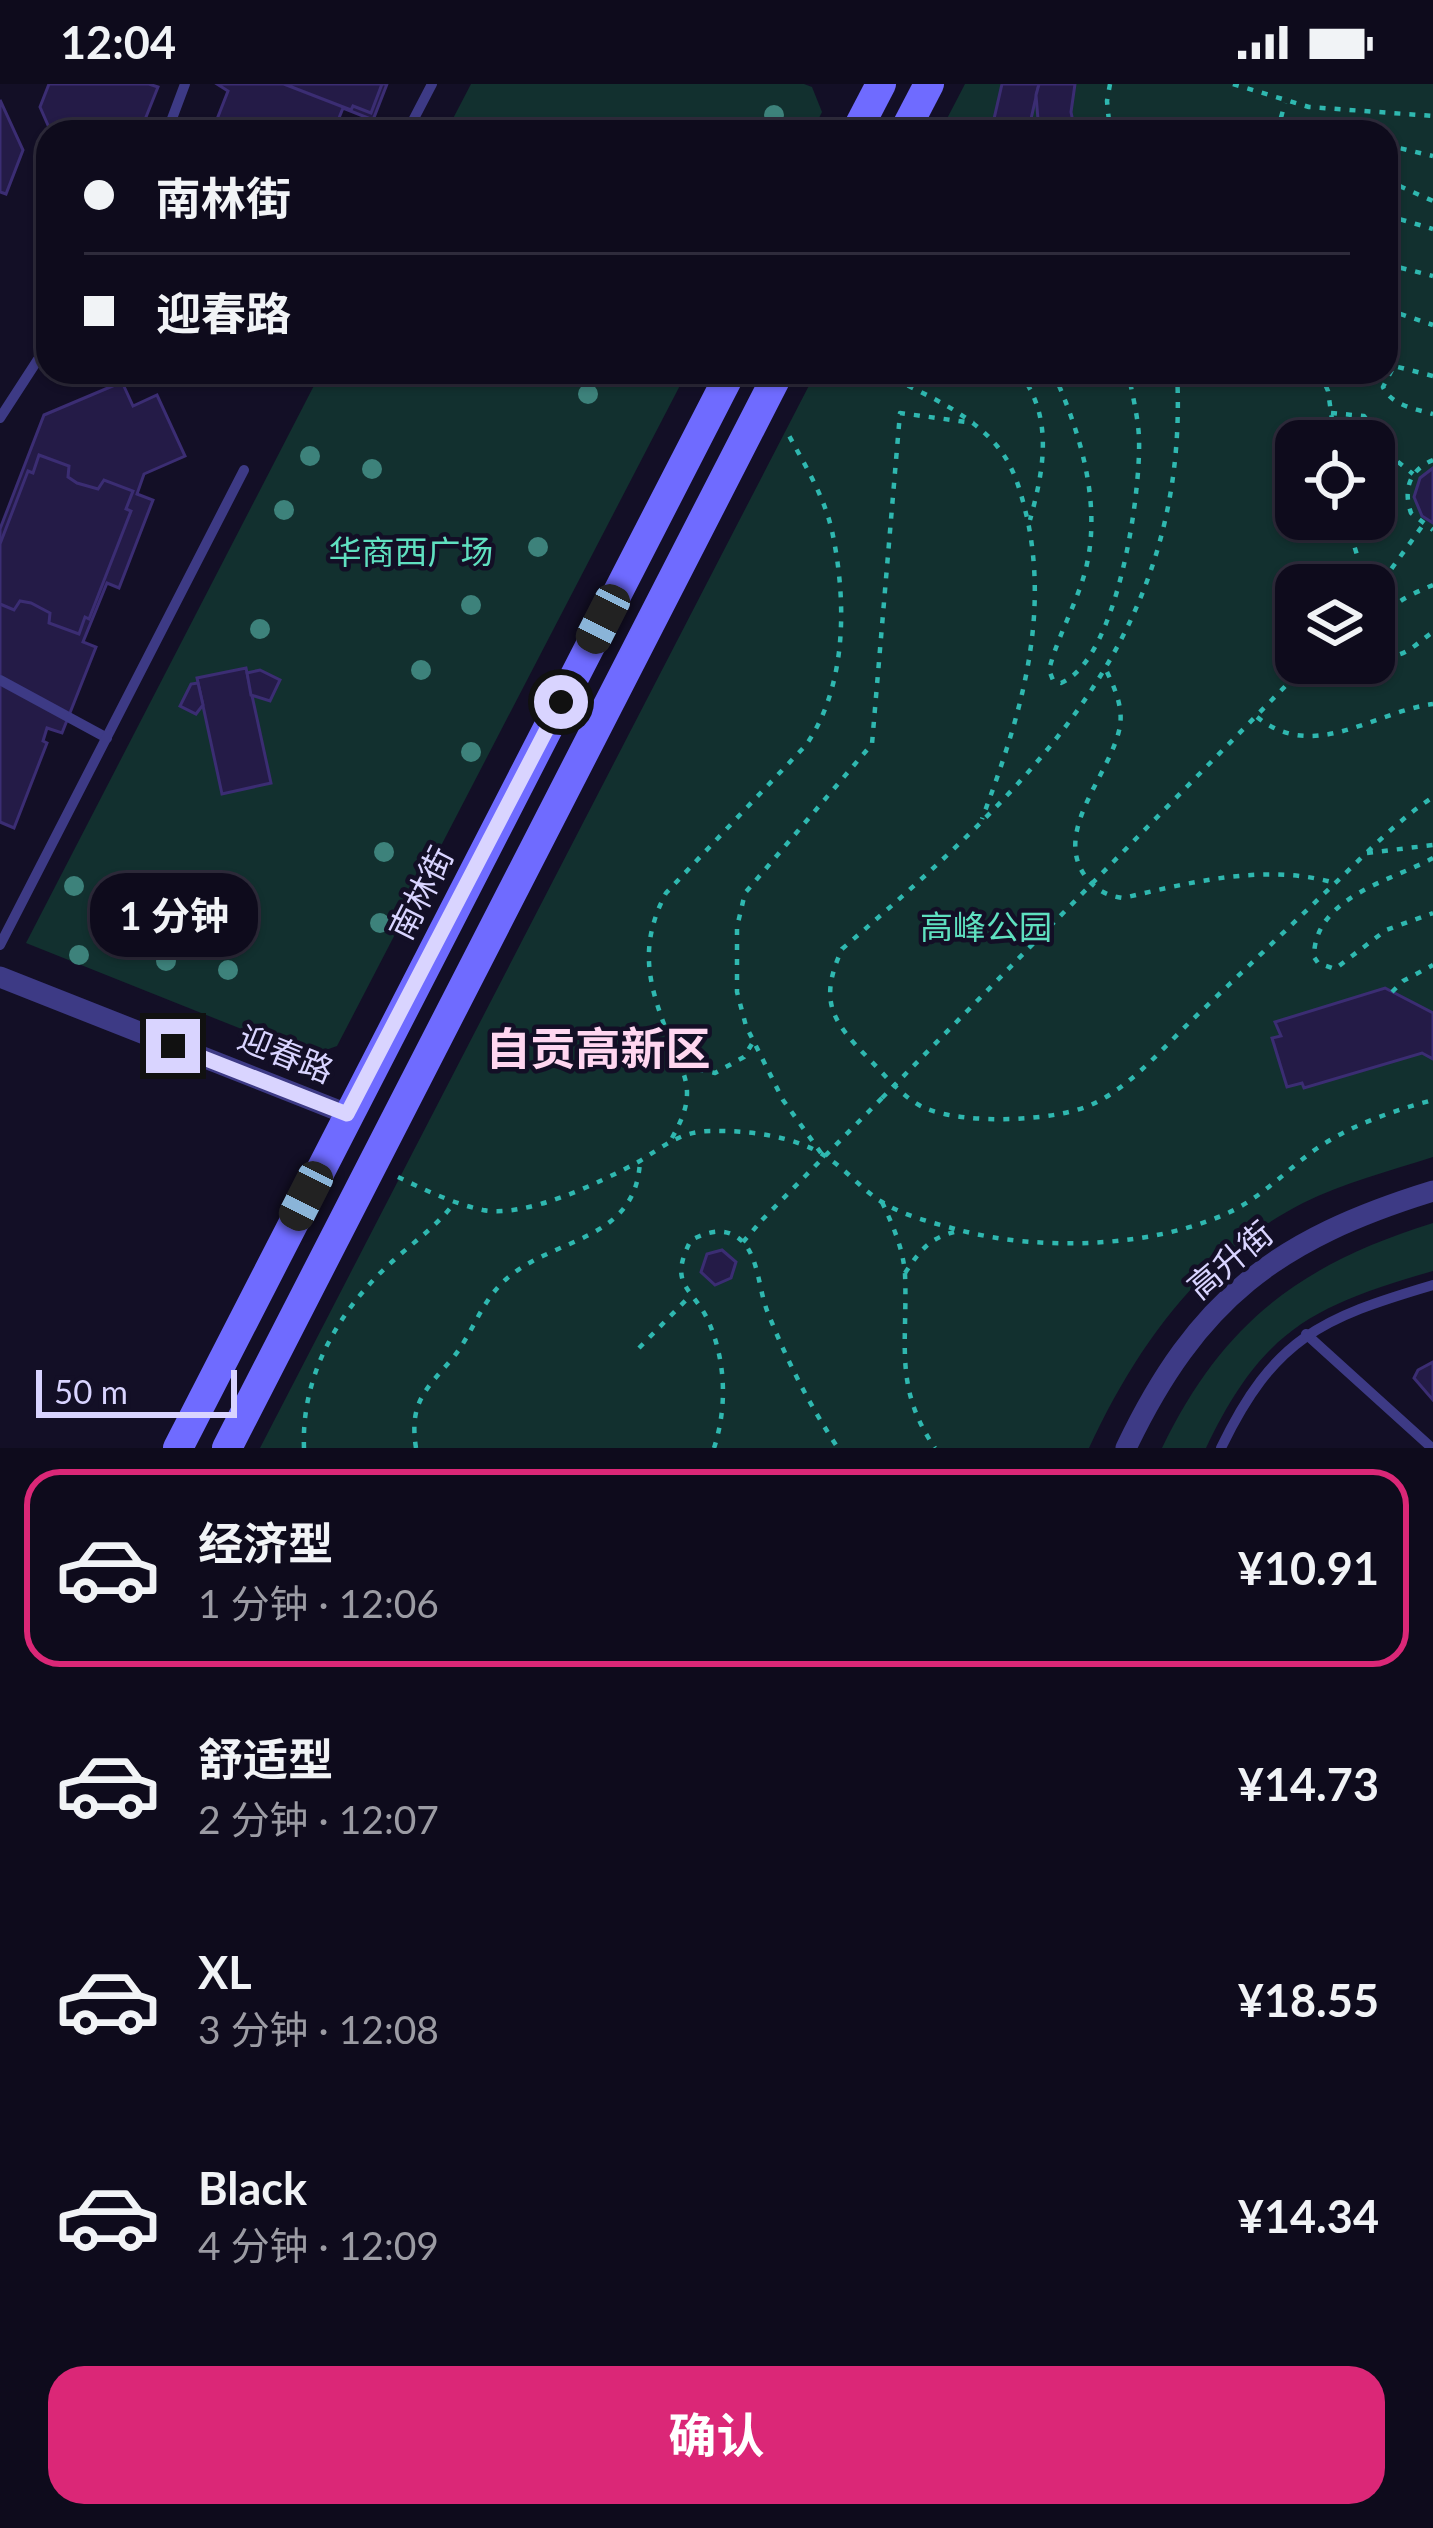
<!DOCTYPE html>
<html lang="zh">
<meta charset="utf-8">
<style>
body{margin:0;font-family:Lato,"Noto Sans SC",sans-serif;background:#171425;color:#f1f3f6;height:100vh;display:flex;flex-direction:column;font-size:45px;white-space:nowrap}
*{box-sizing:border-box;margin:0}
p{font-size:39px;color:#9b9ba3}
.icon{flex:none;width:66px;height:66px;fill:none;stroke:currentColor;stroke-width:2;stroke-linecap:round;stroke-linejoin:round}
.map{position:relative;height:1364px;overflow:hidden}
.panel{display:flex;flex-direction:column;background:#0e0b1c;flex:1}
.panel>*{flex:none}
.guide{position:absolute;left:36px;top:36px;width:1362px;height:264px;border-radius:36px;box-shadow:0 3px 9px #0004,0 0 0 3px #2e2b3b;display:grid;align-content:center;height:264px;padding:0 48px;background:#0e0b1c}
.fabs{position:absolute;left:1275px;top:336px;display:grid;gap:24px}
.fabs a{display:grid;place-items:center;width:120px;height:120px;border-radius:24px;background:#0e0b1c;box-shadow:0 3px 9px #0004,0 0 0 3px #2e2b3b;font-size:60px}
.scale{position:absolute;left:36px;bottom:30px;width:201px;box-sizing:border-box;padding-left:12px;border:6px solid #d9d4ff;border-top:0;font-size:33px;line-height:42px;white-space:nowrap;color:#d9d4ff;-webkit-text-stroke:9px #130f26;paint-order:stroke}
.end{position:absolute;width:54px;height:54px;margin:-27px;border:15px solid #d9d4ff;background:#111;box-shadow:0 0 0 6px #111}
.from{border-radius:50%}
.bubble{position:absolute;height:84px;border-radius:36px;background:#0e0b1c;box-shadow:0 3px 9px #0004,0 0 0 3px #2e2b3b;font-size:39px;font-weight:700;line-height:84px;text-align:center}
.car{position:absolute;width:36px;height:72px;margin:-36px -18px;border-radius:15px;box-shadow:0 0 9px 3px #0007;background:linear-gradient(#222 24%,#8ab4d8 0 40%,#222 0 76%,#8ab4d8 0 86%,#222 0)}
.guide b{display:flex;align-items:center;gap:42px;height:114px;font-size:45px}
.guide b+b{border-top:3px solid #2e2b3b}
.guide i{width:30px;height:30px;background:#f1f3f6}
ul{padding:21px 0 0;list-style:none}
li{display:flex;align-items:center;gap:36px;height:198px;margin:0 24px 18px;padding:0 24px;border:6px solid transparent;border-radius:36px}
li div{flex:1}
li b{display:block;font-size:45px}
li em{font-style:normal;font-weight:700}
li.selected{border-color:#db2777}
li>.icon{width:108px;height:108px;stroke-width:1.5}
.cta{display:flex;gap:24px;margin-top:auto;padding:24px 48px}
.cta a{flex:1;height:138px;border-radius:36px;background:#db2777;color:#fff;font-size:48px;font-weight:700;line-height:138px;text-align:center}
.status{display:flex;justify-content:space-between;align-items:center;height:84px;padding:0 60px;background:#0e0b1c;direction:ltr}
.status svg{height:33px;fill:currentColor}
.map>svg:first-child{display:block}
.green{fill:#12302f;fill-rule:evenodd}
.building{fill:#241b47;stroke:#3b2d73;stroke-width:3}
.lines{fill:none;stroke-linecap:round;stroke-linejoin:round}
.path{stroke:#2fb8b0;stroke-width:4.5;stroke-dasharray:6 9;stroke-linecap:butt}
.service{stroke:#3d3a85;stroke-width:10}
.minor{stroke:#3d3a85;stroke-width:21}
.secondary{stroke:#6f6bff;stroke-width:30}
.path-bridge{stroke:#2fb8b0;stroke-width:4.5;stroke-dasharray:6 9;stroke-linecap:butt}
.tree{fill:#3d827b}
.route{stroke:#d9d4ff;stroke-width:15}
.labels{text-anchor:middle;stroke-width:9;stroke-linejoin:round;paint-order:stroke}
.park-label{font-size:33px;fill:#5fe0c0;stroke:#130f26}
.street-label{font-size:33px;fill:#d9d4ff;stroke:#130f26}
.district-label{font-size:45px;font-weight:bold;fill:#ffd6f0;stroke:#130f26}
</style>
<div class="status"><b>12:04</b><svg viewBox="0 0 49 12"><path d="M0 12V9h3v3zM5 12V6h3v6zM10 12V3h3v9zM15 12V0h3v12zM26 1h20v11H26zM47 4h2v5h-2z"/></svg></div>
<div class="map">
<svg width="1433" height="1364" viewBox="0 0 1433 1364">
<rect width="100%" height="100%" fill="#130f26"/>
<g class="green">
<path d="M471,0H804L812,3L822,28L812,48H446Z"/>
<path d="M965,0H1433V1073C1389,1087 1344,1099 1303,1119C1201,1171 1136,1263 1089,1364H260L816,288H1386V48H940ZM1296,357H1374V435H1296ZM1296,501H1374V579H1296Z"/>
<path d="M321,288H687L337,962L309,972L26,859Z"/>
<path d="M1433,1139V1187C1312,1222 1262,1246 1206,1364H1162C1223,1238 1301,1180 1433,1139Z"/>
</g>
<g class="building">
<path d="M49,0H149L158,3L140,48H51L40,23Z"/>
<path d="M217,0H387L373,36L343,24L335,44L347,48H212L228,7Z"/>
<path d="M284,0H382L371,29L353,22L351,26Z"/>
<path d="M1002,0H1039L1028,48H991Z"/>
<path d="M1039,0H1075L1071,28L1075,48H1039L1036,11Z"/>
<path d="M0,16L23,66L6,110L0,108Z"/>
<path d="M122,298L133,322L157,311L185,372L144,390L137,410L153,416L119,504L107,499L83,558L96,563L62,649L47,644L43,657L47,659L14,744L0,738V445L44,331Z"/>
<path d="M39,371L69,382L68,393L77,399L98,405L104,396L133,407L126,425L131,427L89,535L85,533L79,550L49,539L50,529L31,519L20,517L14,526L0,520V460L28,387L33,389Z"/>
<path d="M1433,384V439L1422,432L1414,413L1420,394Z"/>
<path d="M246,584L271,699L222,710L197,594Z"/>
<path d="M260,586L280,596L270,617L251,611L247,589Z"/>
<path d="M198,599L203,621L196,630L180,622L191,600Z"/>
<path d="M1385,904L1433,929V975L1422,969L1304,1004L1302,999L1287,1003L1272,954L1281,952L1275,938Z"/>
<path d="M722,1166L736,1178L731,1194L715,1201L701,1188L707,1170Z"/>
<path d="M1433,1278V1316L1414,1294L1418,1286Z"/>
</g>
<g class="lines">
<g class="path">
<path d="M1110,0L1107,17L1110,48"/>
<path d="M1233,0L1309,23L1433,32"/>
<path d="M1277,48L1285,19"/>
<path d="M1386,61L1433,72"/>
<path d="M1386,96L1433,117"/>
<path d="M1386,131L1433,145"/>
<path d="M1386,180L1433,192"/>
<path d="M1386,225L1433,241"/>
<path d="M881,288C921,309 968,327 997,362C1015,383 1022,412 1028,438C1049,542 1018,639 982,735"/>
<path d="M1019,288C1054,333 1044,385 1030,436"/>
<path d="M1053,288C1082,352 1105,429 1082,498C1072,528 1057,555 1049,586L1053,596L1061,599C1118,575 1141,409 1139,354C1138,332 1132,309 1128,288"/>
<path d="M1177,288C1191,555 1028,704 842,865C818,918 832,937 870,976C886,992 904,1015 925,1024C963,1041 1058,1038 1095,1019C1132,1001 1163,964 1192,936C1238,892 1284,848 1330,804C1363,773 1395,738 1433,713"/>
<path d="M1320,288L1328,307L1335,357"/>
<path d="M1433,292L1394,282L1383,303C1391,321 1415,325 1433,330"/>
<path d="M1331,329L1364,332L1397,377L1413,390"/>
<path d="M1433,376C1409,386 1403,406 1411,429L1433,446"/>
<path d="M1346,435L1361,484L1374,501"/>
<path d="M1433,501C1405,513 1364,530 1379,569C1401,579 1415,560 1433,548"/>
<path d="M1374,509L1423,441"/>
<path d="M1107,588C1115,605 1123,623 1120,642C1111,692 1047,751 1090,798C1100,808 1109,812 1123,814C1192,798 1266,779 1335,799"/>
<path d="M1257,633C1314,679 1373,628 1433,620"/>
<path d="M1367,769L1433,761"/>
<path d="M1433,774C1391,797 1314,813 1314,873L1318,879L1335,885L1386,846L1433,829"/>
<path d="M1392,908L1403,897L1433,881"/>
<path d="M683,982L715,989L744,973L753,958"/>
<path d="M882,1014L1308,579"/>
<path d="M672,1054C680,1039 687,1026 687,1009C687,993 679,978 673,963C650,906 636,866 666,809L806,661C847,602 847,517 832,447C824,411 803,378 786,346"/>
<path d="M821,1069L783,1016L746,942L737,908V843L745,809L872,660L900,329L974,339"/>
<path d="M398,1093C425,1106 454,1120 483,1126C527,1134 599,1099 638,1078C663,1063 680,1047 711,1047C747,1046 795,1052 825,1072C846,1085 862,1106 882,1118C904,1132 934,1139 959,1146C1041,1168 1159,1164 1236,1125C1266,1109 1288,1085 1316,1065C1351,1041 1392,1027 1433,1016"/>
<path d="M882,1118C893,1142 903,1164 905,1190C908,1259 893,1303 935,1364"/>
<path d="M743,1158L762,1136"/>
<path d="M905,1189C921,1165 930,1153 959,1147"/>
<path d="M639,1264L689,1213"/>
<path d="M304,1364C301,1290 340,1224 394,1176C416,1156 437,1142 455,1118"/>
<path d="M416,1364C409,1319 425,1306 452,1275C472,1251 480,1220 503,1198C551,1152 636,1160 640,1077"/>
<path d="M714,1364C727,1324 726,1280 710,1241C695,1203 666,1204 691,1156C709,1147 727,1142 743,1158C759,1175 759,1208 768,1229C787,1277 810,1322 838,1364"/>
</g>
<g class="service">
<path d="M167,48L185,0"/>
<path d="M407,48L432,0"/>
<path d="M0,334L48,260"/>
<path d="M0,596L107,654"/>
<path d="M0,861L244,386"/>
<path d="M1306,1250L1432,1364"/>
<path d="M1221,1364C1274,1254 1321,1234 1433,1201"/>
</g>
<g class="minor">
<path d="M0,893L347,1030"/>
<path d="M1126,1364C1197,1215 1277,1155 1433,1107"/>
</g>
<g class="secondary">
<path d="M856,48L881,0"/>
<path d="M904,48L929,0"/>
<path d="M178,1364L731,288"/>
<path d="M227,1364L779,288"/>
</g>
<path class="path-bridge" d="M762,1136L882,1014"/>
</g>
<g class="tree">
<circle cx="774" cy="31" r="10"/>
<circle cx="588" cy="310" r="10"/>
<circle cx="310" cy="372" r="10"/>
<circle cx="372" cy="385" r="10"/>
<circle cx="284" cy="426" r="10"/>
<circle cx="538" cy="463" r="10"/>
<circle cx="471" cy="521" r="10"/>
<circle cx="260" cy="545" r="10"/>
<circle cx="421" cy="586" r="10"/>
<circle cx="471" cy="668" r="10"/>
<circle cx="384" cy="768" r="10"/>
<circle cx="74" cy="802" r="10"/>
<circle cx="147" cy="803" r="10"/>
<circle cx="380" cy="839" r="10"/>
<circle cx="79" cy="871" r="10"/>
<circle cx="166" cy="877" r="10"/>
<circle cx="228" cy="886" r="10"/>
</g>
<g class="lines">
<path class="route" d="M173,962L347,1030L561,618"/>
</g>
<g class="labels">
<g class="park-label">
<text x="411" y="480">华商西广场</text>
<text x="986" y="855">高峰公园</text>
</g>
<g class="street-label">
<text transform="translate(421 809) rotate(-63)" y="12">南林街</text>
<text transform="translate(286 970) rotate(22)" y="12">迎春路</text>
<text transform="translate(1230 1176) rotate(-40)" y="12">高升街</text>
</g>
<g class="district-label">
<text x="598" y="981">自贡高新区</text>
</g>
</g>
</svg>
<div class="fabs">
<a><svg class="icon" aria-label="locate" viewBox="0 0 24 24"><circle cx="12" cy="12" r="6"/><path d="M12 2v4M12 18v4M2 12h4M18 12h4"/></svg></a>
<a><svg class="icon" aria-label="layers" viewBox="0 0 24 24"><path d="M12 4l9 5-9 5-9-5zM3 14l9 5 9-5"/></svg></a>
</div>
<div class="scale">50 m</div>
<i class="end from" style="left:561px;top:618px"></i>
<i class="end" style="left:173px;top:962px"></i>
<div class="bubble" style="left:90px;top:789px;width:168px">1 分钟</div>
<i class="car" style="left:603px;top:535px;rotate:207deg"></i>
<i class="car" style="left:306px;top:1112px;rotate:207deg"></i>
<div class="guide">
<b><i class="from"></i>南林街</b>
<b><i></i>迎春路</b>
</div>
</div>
<section class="panel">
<ul>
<li class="selected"><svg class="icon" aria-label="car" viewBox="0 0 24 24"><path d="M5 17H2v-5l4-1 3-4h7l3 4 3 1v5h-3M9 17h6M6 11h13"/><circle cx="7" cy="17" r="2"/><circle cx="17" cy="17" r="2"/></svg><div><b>经济型</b><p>1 分钟 · 12:06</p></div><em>¥10.91</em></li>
<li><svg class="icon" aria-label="car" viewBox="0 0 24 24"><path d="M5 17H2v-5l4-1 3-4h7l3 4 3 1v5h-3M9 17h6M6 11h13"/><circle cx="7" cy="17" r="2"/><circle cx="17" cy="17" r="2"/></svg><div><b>舒适型</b><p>2 分钟 · 12:07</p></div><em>¥14.73</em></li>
<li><svg class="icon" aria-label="car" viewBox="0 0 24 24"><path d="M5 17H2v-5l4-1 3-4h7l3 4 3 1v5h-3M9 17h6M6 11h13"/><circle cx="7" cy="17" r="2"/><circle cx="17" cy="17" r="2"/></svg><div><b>XL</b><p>3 分钟 · 12:08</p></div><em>¥18.55</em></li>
<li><svg class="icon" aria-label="car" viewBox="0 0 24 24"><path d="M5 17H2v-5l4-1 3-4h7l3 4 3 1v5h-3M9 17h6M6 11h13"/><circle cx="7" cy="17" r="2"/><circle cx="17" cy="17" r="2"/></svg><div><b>Black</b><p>4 分钟 · 12:09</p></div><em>¥14.34</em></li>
</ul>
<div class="cta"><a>确认</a></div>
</section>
